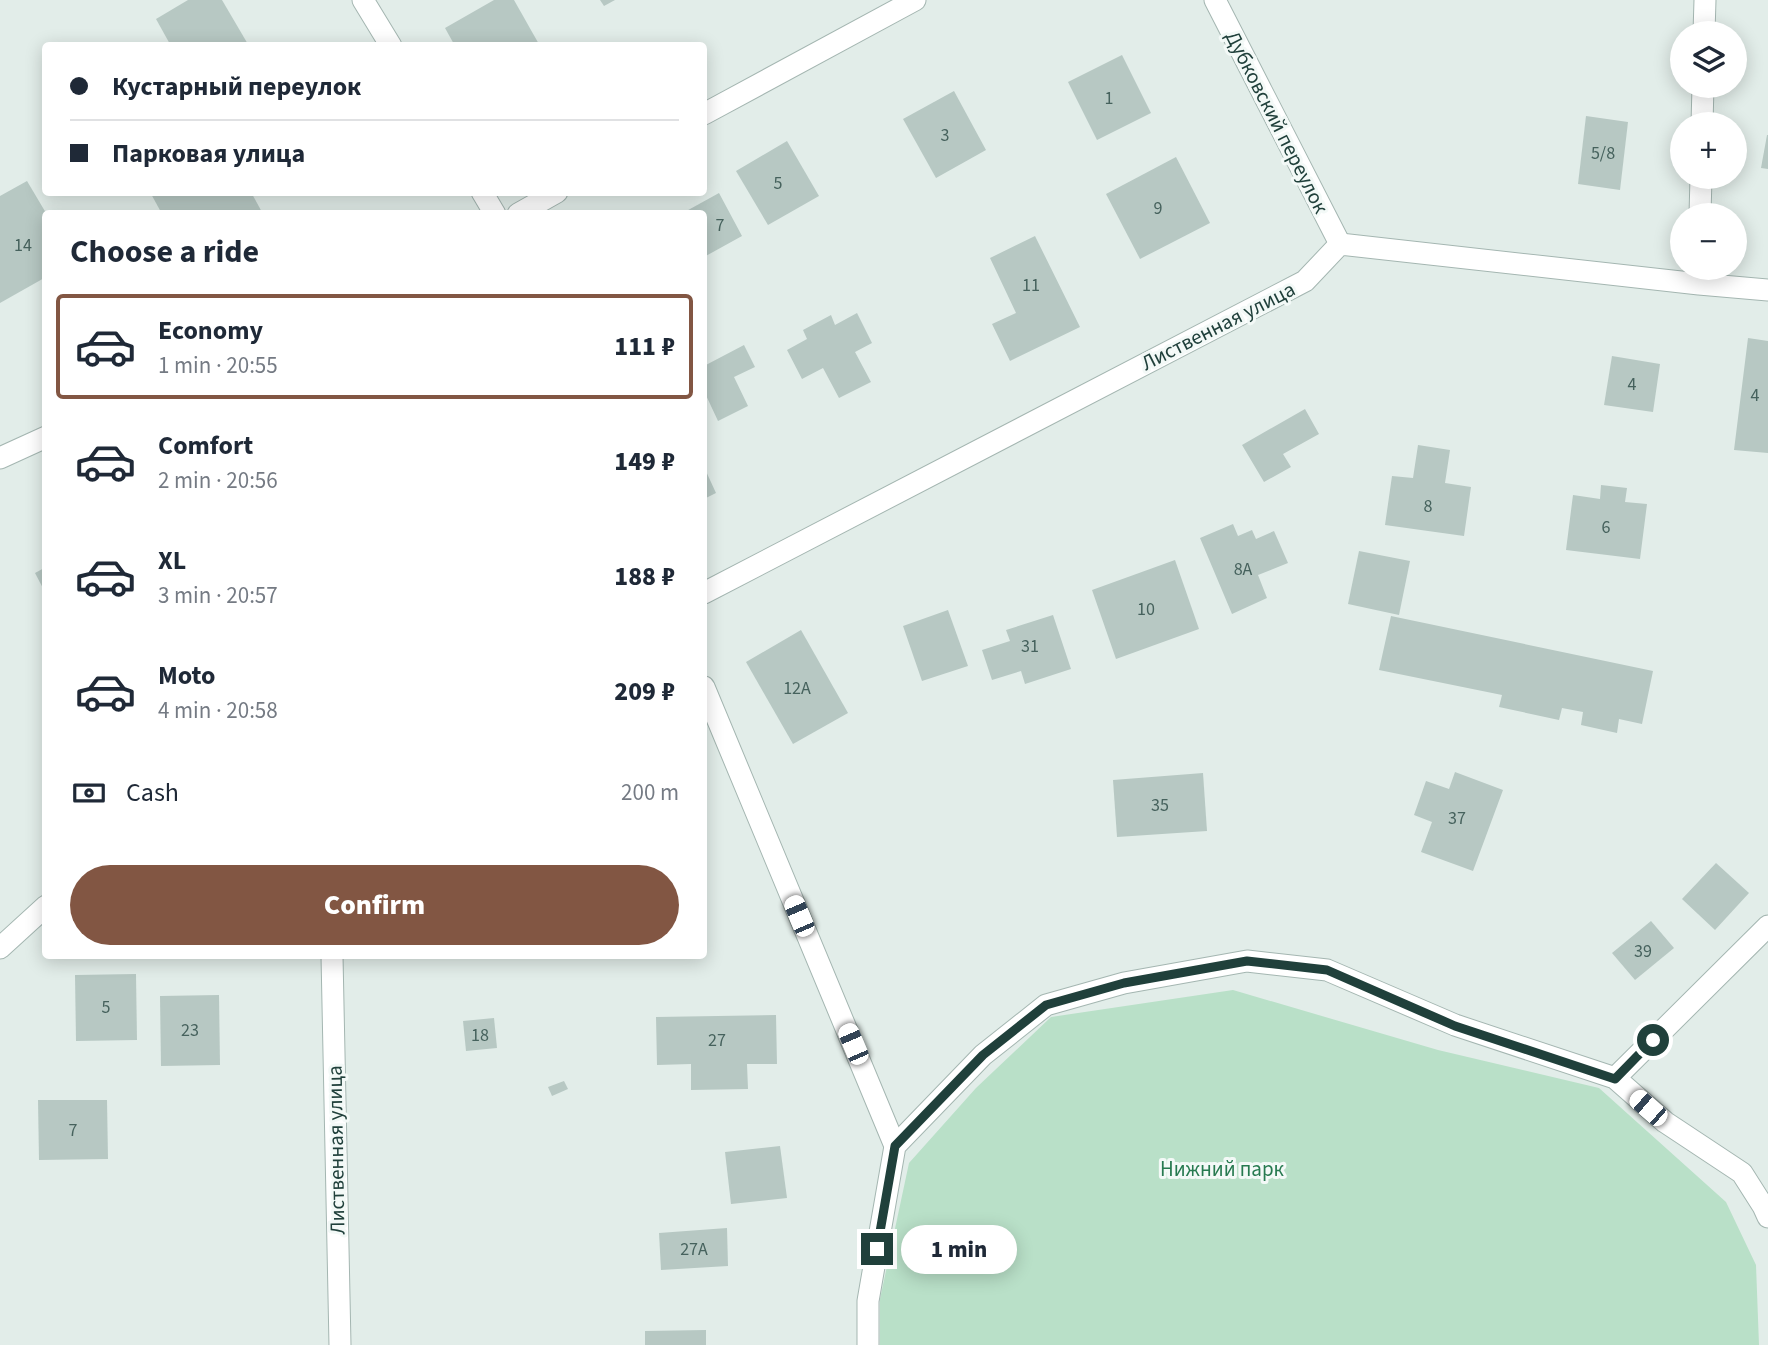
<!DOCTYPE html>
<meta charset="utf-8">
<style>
body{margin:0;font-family:"Source Sans 3",sans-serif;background:#f2f2f3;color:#1f2937;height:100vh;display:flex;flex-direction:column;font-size:26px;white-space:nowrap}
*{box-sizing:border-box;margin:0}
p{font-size:23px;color:#747a83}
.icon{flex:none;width:38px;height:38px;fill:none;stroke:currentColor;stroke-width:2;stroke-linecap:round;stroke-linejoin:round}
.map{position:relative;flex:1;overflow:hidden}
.side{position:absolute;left:42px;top:210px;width:665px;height:749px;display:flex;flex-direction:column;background:#fff;border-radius:7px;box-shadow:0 4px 18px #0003}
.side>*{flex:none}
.top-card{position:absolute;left:42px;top:42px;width:665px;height:154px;border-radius:7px;box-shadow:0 4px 18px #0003;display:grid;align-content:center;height:154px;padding:0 28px;background:#fff}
.tools{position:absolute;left:1670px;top:21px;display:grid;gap:14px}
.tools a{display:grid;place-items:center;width:77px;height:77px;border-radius:50%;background:#fff;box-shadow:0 4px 18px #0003;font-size:35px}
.end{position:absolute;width:32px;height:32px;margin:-16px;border:9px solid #20403b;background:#fff;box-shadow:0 0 0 4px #fff}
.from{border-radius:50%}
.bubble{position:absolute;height:49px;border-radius:24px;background:#fff;box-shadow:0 4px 18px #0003;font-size:23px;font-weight:800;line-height:49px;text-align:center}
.car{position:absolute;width:21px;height:42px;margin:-21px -10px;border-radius:9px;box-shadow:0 0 5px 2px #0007;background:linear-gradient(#fff 24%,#345 0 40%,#fff 0 76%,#345 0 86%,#fff 0)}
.top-card b{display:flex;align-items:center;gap:24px;height:66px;font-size:26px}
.top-card b+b{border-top:2px solid #e0e1e3}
.top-card i{width:18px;height:18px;background:#1f2937}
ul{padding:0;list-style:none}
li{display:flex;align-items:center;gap:21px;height:105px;margin:0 14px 10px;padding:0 14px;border:4px solid transparent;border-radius:7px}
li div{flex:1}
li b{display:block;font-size:26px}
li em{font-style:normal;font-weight:800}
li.on{border-color:#825643}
li>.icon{width:63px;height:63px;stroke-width:1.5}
h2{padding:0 28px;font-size:32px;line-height:84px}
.pay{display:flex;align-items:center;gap:18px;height:77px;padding:0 28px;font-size:26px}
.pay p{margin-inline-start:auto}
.primary-button{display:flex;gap:14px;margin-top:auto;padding:14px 28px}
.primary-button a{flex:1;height:80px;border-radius:42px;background:#825643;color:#fff;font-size:28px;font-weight:800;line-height:80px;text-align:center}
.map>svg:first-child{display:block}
.green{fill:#b9e0c8}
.building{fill:#b7c8c3}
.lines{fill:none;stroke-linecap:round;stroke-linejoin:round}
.minor-casing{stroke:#a4b6b1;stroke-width:23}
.minor{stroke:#fff;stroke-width:21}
.route{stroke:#20403b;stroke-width:9}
.labels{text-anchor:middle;stroke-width:6;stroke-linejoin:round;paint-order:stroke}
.number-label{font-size:18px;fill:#46625d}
.street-label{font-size:21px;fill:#20403b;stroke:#f3f9f7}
.park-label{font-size:21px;fill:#277a50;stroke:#f3f9f7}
</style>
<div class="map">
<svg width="1768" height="1345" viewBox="0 0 1768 1345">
<rect width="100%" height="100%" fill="#e2ede9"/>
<path class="green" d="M1233,990L1438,1050L1599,1088L1726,1202L1756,1265L1759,1345H880V1299L909,1163L976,1088L1051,1017Z"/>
<g class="building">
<path d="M188,0H222L249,46H171L156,19Z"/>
<path d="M494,0H514L540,46H455L445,28Z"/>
<path d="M600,0H615L604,6Z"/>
<path d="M1122,55L1151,113L1097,140L1068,82Z"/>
<path d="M954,91L986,150L936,178L903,119Z"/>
<path d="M1586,116L1628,122L1620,190L1578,184Z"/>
<path d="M1767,135H1768V169L1761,168Z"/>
<path d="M787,141L819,196L768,225L736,171Z"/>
<path d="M1176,157L1210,223L1140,259L1106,194Z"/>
<path d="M27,181L46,213V277L0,303V196Z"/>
<path d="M150,192H251L263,214H162Z"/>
<path d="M719,193L742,236L704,257V214H681Z"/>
<path d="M1035,236L1080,327L1010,361L992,324L1016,313L990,258Z"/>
<path d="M857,313L872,343L855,352L871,382L839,398L823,368L802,379L787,350L807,339L803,330L831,315L835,325Z"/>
<path d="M1748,338L1768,341V453L1734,450Z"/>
<path d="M744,345L755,367L734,377L748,406L718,421L704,391V366Z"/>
<path d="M1612,356L1660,364L1653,412L1604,405Z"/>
<path d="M1305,409L1319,434L1283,454L1291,467L1264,482L1242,445Z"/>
<path d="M1418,445L1450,450L1445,483L1471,487L1464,536L1385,525L1392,476L1413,478Z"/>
<path d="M704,467L716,493L704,499Z"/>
<path d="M1601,485L1627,488L1625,502L1647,504L1640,559L1566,550L1573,495L1600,499Z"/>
<path d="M1233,524L1238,536L1252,530L1256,539L1274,531L1288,563L1258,575L1267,598L1232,614L1200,538Z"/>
<path d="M1359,551L1410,561L1399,615L1348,604Z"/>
<path d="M1175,560L1199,629L1116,659L1092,590Z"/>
<path d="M46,567V594L35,573Z"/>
<path d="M948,610L968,666L922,681L903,626Z"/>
<path d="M1053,615L1071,669L1025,684L1021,671L992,680L982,650L1010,641L1006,630Z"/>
<path d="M1391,616L1653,671L1642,724L1619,719L1617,733L1581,725L1583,712L1562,708L1559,720L1499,707L1502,695L1379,670Z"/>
<path d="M801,630L848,713L793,744L746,662Z"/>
<path d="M1455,772L1503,790L1473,871L1421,852L1432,822L1414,815L1426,781L1449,789Z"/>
<path d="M1203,773L1207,831L1117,837L1113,780Z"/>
<path d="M1716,863L1749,893L1715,930L1682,899Z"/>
<path d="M1651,921L1674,948L1635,980L1612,953Z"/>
<path d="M136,974L137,1040L76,1041L75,975Z"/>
<path d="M219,995L220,1065L161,1066L160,996Z"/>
<path d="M776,1015L777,1064H747L748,1089L691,1090V1064L657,1065L656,1017Z"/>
<path d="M494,1018L497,1048L466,1051L463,1021Z"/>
<path d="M564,1081L568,1089L552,1096L548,1087Z"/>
<path d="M38,1100H107L108,1159L39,1160Z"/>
<path d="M780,1146L787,1198L731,1204L725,1152Z"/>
<path d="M727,1228L728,1266L661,1270L659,1233Z"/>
<path d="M706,1330V1345H645V1331Z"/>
</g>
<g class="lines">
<defs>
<g id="minor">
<path d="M363,0L391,46"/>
<path d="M1215,0L1340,244"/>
<path d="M1704,33L1705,0"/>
<path d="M704,114L915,0"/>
<path d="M1702,124L1703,86"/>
<path d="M482,192L495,214"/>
<path d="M518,214L557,192"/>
<path d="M1700,215L1701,177"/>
<path d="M0,458L46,437"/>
<path d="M704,593L1305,281L1340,244L1699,284L1768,290"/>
<path d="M704,687L895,1146"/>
<path d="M0,948L46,906"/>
<path d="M332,956L340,1345"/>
<path d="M1615,1078L1768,926"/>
<path d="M868,1345V1301L895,1146L983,1055L1046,1005L1124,983L1247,961L1327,970L1455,1025L1615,1078L1665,1122L1742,1173L1763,1206L1768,1217"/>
</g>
</defs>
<use href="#minor" class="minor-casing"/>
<use href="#minor" class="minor"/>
</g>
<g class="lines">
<path class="route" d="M877,1249L895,1146L983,1055L1046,1005L1124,983L1247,961L1327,970L1455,1026L1615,1079L1653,1040"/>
</g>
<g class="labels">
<g class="number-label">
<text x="1109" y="104">1</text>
<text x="945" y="141">3</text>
<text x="1603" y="159">5/8</text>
<text x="778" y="189">5</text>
<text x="1158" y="214">9</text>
<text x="720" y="231">7</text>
<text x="23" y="251">14</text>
<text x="1031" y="291">11</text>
<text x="1632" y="390">4</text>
<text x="1755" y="401">4</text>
<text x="1428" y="512">8</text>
<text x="1606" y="533">6</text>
<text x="1243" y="575">8А</text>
<text x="1146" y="615">10</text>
<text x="1030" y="652">31</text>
<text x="797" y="694">12А</text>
<text x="1160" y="811">35</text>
<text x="1457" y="824">37</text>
<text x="1643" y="957">39</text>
<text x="106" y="1013">5</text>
<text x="190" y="1036">23</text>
<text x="480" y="1041">18</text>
<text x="717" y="1046">27</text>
<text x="73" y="1136">7</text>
<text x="694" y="1255">27А</text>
</g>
<g class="street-label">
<text transform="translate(1277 122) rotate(63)" y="7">Дубковский переулок</text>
<text transform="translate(1218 326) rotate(-27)" y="7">Лиственная улица</text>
<text transform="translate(336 1150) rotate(-91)" y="7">Лиственная улица</text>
</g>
<g class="park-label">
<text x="1222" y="1176">Нижний парк</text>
</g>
</g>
</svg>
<div class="tools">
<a><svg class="icon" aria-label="layers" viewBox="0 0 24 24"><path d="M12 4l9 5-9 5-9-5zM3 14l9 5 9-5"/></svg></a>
<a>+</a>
<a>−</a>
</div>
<i class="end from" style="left:1653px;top:1040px"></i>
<i class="end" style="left:877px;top:1249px"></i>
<div class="bubble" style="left:901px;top:1225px;width:116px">1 min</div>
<i class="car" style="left:799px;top:916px;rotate:337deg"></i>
<i class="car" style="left:853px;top:1044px;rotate:337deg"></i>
<i class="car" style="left:1648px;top:1108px;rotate:311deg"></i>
<div class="top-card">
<b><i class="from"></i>Кустарный переулок</b>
<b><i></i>Парковая улица</b>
</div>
<section class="side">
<h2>Choose a ride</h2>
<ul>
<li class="on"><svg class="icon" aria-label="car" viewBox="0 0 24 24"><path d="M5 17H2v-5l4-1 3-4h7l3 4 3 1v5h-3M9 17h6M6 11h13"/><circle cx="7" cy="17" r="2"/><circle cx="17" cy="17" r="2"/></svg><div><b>Economy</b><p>1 min · 20:55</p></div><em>111 ₽</em></li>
<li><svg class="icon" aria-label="car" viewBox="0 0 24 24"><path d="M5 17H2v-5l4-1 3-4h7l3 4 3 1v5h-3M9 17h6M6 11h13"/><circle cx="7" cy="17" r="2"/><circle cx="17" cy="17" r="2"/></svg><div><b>Comfort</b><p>2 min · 20:56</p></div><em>149 ₽</em></li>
<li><svg class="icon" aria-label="car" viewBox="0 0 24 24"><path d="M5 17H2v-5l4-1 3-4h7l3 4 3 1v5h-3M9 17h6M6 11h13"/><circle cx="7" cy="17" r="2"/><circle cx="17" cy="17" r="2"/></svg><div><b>XL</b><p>3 min · 20:57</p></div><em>188 ₽</em></li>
<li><svg class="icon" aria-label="car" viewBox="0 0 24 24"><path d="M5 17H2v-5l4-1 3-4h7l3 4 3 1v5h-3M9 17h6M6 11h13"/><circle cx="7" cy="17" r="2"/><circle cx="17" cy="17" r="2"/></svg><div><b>Moto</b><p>4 min · 20:58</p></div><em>209 ₽</em></li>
</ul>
<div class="pay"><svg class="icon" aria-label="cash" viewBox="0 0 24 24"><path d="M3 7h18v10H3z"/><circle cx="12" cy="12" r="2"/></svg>Cash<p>200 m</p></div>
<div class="primary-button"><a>Confirm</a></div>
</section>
</div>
